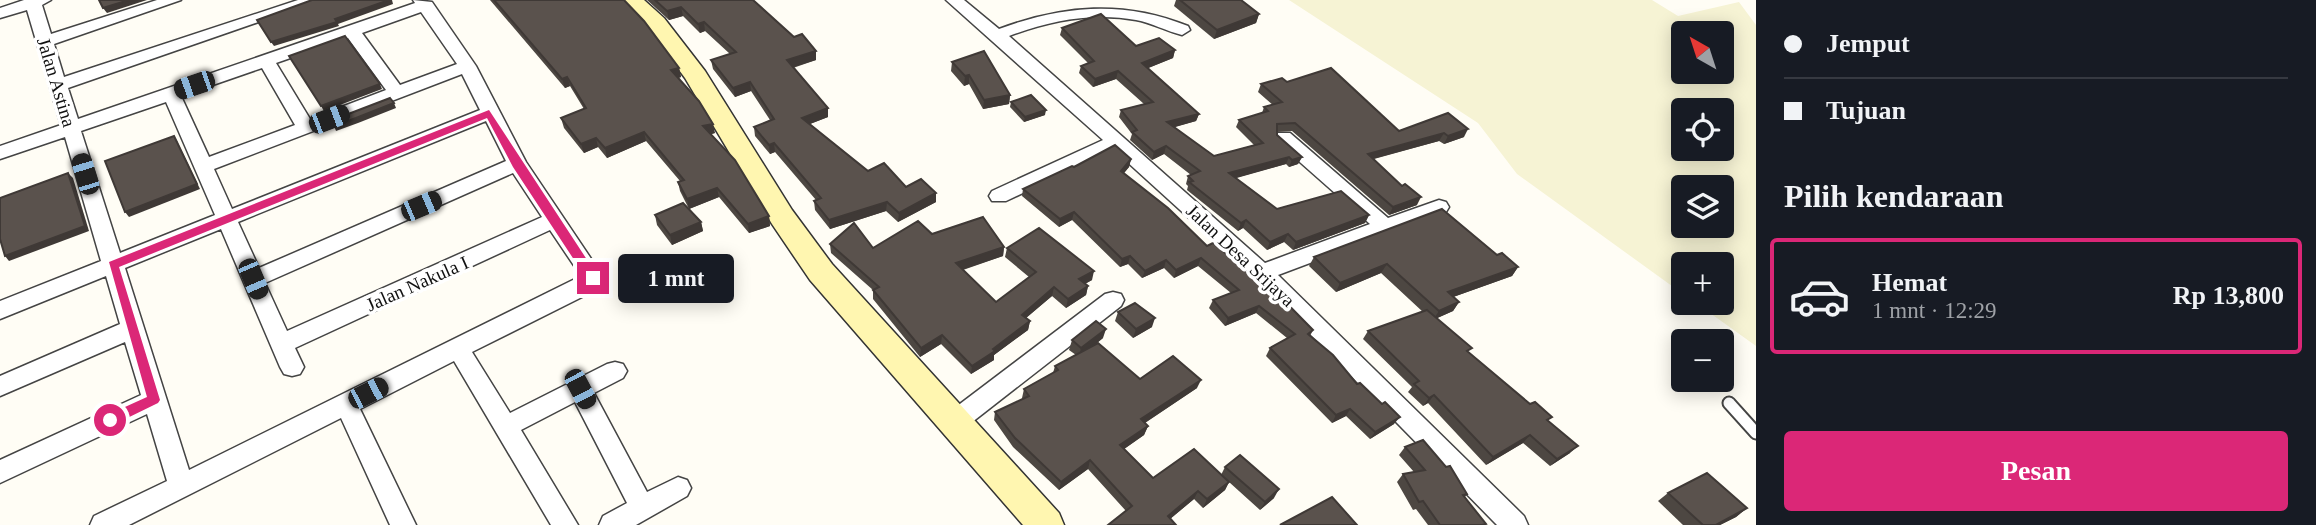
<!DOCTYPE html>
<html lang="id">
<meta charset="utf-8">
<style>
body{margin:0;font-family:Georgia,serif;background:#20242c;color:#f1f3f6;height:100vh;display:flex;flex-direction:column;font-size:26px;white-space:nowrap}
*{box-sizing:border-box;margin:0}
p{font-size:23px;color:#9ea1a6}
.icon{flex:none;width:38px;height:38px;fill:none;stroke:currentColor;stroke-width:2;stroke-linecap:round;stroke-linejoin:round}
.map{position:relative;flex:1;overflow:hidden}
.panel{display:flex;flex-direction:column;background:#171b24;width:560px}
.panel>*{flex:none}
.guide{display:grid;align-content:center;height:154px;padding:0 28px;background:#171b24}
.needle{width:46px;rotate:321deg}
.controls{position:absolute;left:1671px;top:21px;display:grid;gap:14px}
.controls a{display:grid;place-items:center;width:63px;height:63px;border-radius:7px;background:#171b24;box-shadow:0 4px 18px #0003;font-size:35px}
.end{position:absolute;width:32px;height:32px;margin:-16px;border:9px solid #db2777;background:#fff;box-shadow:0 0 0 4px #fff}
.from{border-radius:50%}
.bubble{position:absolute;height:49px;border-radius:7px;background:#171b24;box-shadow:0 4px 18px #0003;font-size:23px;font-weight:700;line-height:49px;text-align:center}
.car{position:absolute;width:21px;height:42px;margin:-21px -10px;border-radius:9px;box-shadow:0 0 5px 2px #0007;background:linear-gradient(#222 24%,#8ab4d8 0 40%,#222 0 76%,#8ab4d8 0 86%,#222 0)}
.guide b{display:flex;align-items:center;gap:24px;height:66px;font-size:26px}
.guide b+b{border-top:2px solid #363941}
.guide i{width:18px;height:18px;background:#f1f3f6}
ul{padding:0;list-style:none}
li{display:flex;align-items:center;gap:21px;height:116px;margin:0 14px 10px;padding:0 14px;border:4px solid transparent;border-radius:7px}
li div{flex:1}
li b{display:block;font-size:26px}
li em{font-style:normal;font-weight:700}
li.active{border-color:#db2777}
li>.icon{width:63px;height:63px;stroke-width:1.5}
h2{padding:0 28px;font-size:32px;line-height:84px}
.primary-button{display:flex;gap:14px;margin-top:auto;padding:14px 28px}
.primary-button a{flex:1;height:80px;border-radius:7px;background:#db2777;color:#fff;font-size:28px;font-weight:700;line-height:80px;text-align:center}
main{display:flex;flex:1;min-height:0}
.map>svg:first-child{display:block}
.farmland{fill:#f6f3d4;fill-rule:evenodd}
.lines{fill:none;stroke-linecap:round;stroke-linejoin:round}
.lane-casing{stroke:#444;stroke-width:15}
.street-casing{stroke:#444;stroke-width:3}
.secondary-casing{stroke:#333;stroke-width:3}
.lane{stroke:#fff;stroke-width:11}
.street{fill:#fff;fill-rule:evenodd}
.secondary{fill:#fff6b0;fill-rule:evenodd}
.wall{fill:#4d4742}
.shaded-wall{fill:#3f3936}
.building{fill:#5a524d;stroke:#3f3936;stroke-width:2}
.route{fill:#db2777}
.labels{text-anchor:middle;stroke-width:7;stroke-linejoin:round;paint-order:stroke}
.street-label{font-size:19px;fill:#111;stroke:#fff}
</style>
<main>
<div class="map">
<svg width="1756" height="525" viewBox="0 0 1756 525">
<rect width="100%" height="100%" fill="#fffdf5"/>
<path class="farmland" d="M1289,0H1652L1678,16L1739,2L1756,25V346L1696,303H1722V264H1684L1683,294L1517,174L1478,123ZM1684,33H1722V72H1684ZM1684,110H1722V149H1684ZM1684,187H1722V226H1684Z"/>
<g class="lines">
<defs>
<path id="lane" d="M1729,403L1756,433"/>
<g id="street">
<path d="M24,0H51L42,5L51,34L157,0H181L54,44L64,77L298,0H322L68,88L78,119L415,3L413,0L432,2L476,66L526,162L604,278L592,292L472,352L510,413L607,364L615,362L623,364L627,371L623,378L594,393L647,492L678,477L687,480L691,488L687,496L636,525H599L603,516L627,503L575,402L521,430L578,525H551L454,361L360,409L416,525H390L341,418L129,525H90L94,516L167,481L147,414L0,483V460L141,395L125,342L0,396V376L120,324L106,276L0,319V301L101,261L65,137L0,159V146L61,125L27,10L0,18V8ZM421,12L457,64L400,85L362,33ZM348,38L386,90L310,119L276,63ZM262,68L295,125L209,157L181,96ZM462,74L480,110L232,209L214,169ZM166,102L215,215L120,253L81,131ZM486,121L506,161L259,268L238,222ZM513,173L542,217L287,331L265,283ZM221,229L280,367L284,374L292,376L300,374L304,367L295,348L550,230L581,276L189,470L125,268Z"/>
<path d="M946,0H964L999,29C1063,5 1124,0 1188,26L1190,30L1182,35C1166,31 1152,23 1136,20C1092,12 1049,21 1009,36L1265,263L1370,224L1276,141L1274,137L1276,133H1290L1388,218L1439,200L1446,202L1449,207L1446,212L1278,275L1524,516L1528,525H1497L1255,278L1114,150L1006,201H992L989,196L992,191L1103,140Z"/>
<path d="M1113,292L1121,294L1124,300L1121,306L962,430L953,433L944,430L941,423L944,416L1105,294Z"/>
</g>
<path id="secondary" d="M620,0H644L664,18L705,71L792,210L832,264L1059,513L1064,525H1023L810,280L772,224L685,78L648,28Z"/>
</defs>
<use href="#lane" class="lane-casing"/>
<use href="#street" class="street-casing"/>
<use href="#secondary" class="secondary-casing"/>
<use href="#lane" class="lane"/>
<use href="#street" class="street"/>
<use href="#secondary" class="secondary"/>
</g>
<g class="wall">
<path d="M490,0H624L679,68L681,77L678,78L715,133L711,134L769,216L770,226L749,233L719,197L689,209L680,191L678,182L680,181L646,141L607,158L598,147L584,153L564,128L561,118L584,109L570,86L565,88Z"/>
<path d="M647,0H753L816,60L793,68L828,117L810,124L868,171L906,187L936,193V202L898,222L886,211L830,229L815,210L814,201L816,200L775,152L770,154L755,136L754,127L770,120L751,91L735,97L713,69L711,60L730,54L705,31L700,33L683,16L669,20Z"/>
<path d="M1176,0H1241L1259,14L1256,23L1214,39L1174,6Z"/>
<path d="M1062,28L1136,46L1175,50L1173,58L1148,68L1199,114L1196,121L1174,127L1214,156L1254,145L1236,127L1239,120L1262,113L1264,107L1273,105L1258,92L1261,84L1287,82L1399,131L1448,113L1464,137L1444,144L1439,141L1374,159L1417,205L1389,215L1292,131L1277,132V135L1302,157L1298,164L1289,167L1286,164L1235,178L1277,209L1369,215L1365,223L1293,250L1284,242L1267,250L1243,228L1238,231L1187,190L1188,186L1186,184L1188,176L1191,175L1164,154L1152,160L1130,140L1132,134L1119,117L1121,110L1144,104L1116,79L1093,87L1079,73L1081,66L1088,63L1060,35Z"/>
<path d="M952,62L1010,95L1009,104L983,109L969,84L964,86L951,71Z"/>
<path d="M1011,102L1045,115L1024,122L1010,107Z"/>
<path d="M1131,159L1129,167L1124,173L1207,246L1313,330L1310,336L1394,424L1370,439L1346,416L1332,423L1266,356L1270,348L1287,338L1256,313L1225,326L1209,308L1213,300L1231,293L1198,266L1174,278L1164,268L1142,278L1128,264L1120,267L1072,220L1059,227L1022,196L1023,189L1074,167Z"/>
<path d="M655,215L701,222L703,231L672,245L657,225Z"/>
<path d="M932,234L1004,247L1003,256L963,270L996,302L1029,277L1005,257L1007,248L1092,280L1085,284L1088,286L1086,295L1066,308L1052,296L1026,318L1030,321L1028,330L994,355V360L971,374L941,344L920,357L873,299V290L831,253L830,244L873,248Z"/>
<path d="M1497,255L1518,267L1512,276L1453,297L1459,302L1453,311L1437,318L1468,352L1549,421L1570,453L1550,466L1523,443L1486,465L1428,403L1423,406L1408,392L1412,387L1363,339L1368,331L1423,312L1381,273L1336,292L1309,266L1314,257Z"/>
<path d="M1118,312L1152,327L1133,338L1115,321Z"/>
<path d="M1103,338L1097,343L1140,379L1197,388L1145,423L1148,426L1144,435L1124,449L1153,478L1221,475L1225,467L1274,498L1260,510L1229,482L1225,490L1203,508L1194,499L1170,519L1126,511L1088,469L1059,490L1013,447L994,420L995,412L1023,399L1022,398L1024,389L1053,373L1055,366L1076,355L1069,350L1072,340Z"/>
<path d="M1405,447L1467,494L1465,497L1485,525H1428L1416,509L1413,510L1397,482L1403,474L1414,472L1399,455Z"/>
<path d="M1668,493L1747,508L1736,517L1720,525H1683L1658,501Z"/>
</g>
<g class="shaded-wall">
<path d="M129,0H147L107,13L103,8Z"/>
<path d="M389,0H392L393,4L338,24L339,26L274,46L271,42Z"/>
<path d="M681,7L683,16L669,20L667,11Z"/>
<path d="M1259,14L1256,23L1214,39L1217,30Z"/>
<path d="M704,22L705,31L700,33L698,24Z"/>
<path d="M1175,50L1173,58L1141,71L1142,63Z"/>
<path d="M816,51V60L787,69V60Z"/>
<path d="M679,68L681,77L673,80L671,70Z"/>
<path d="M1118,71L1116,79L1093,87L1095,79Z"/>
<path d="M969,75V84L964,86L965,76Z"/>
<path d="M567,77L570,86L565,88L562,79Z"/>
<path d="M750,82L751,91L735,97L733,88Z"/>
<path d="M380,84L382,89L324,111L321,106Z"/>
<path d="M1010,95L1009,104L983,109L984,100Z"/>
<path d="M394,103L396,108L358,123L336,131L334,126Z"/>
<path d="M828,108V117L802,127V118Z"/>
<path d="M1046,110L1045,115L1024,122L1025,117Z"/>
<path d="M1199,114L1196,121L1165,130L1167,122Z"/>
<path d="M713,124L715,133L705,136L703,126Z"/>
<path d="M1468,129L1464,137L1444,144L1448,136Z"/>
<path d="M644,132L646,141L607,158L605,148Z"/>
<path d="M1444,133L1439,141L1365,161L1368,154Z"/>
<path d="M174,136L177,141L200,189L129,217L125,212Z"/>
<path d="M596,138L598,147L584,153L581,144Z"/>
<path d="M774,143L775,152L770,154L769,145Z"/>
<path d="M1166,146L1164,154L1152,160L1154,152Z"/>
<path d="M1289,157L1286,164L1226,181L1229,173Z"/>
<path d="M1302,157L1298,164L1289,167L1292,160Z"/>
<path d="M1131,159L1129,167L1119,179L1121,171Z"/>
<path d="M68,173L73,178L89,231L9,261L5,256Z"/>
<path d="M717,188L719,197L689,209L687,199Z"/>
<path d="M936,193V202L898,222L899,213Z"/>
<path d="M1421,197L1417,205L1389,215L1393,207Z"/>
<path d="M887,202L886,211L830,229L829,220Z"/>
<path d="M1074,212L1072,220L1059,227L1060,219Z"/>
<path d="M1369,215L1365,223L1293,250L1296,242Z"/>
<path d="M769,216L770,226L749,233L748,224Z"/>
<path d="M1246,220L1243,228L1238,231L1241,223Z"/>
<path d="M701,222L703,231L672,245L670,235Z"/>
<path d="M1288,234L1284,242L1267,250L1270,242Z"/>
<path d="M1004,247L1003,256L955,272L956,263Z"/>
<path d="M1130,256L1128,264L1120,267L1122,259Z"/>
<path d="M1201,258L1198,266L1174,278L1176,270Z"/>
<path d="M1166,260L1164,268L1142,278L1145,271Z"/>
<path d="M1387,264L1381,273L1336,292L1340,283Z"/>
<path d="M1518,267L1512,276L1442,301L1448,292Z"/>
<path d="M1094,271L1092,280L1077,288L1079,279Z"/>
<path d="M1088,286L1086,295L1066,308L1068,299Z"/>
<path d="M1054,287L1052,296L1020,323L1022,315Z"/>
<path d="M1459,302L1453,311L1433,320L1439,311Z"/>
<path d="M1259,306L1256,313L1225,326L1228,318Z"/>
<path d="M1155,318L1152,327L1133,338L1136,329Z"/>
<path d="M1030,321L1028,330L994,355V360L971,374L972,366Z"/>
<path d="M1106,329L1103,338L1079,357L1081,348Z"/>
<path d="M942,335L941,344L920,357L921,348Z"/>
<path d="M1201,380L1197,388L1137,428L1141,419Z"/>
<path d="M1434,395L1428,403L1423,406L1429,398Z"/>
<path d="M1350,409L1346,416L1332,423L1336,415Z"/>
<path d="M1400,417L1394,424L1370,439L1375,432Z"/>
<path d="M1148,426L1144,435L1117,454L1120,445Z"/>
<path d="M1530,435L1523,443L1486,465L1493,457Z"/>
<path d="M1578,446L1570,453L1550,466L1557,459Z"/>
<path d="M1090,460L1088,469L1059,490L1061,482Z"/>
<path d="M1229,482L1225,490L1203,508L1207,499Z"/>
<path d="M1279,489L1274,498L1260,510L1265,502Z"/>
<path d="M1198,491L1194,499L1164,524L1168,516Z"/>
<path d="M1747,508L1736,517L1720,525H1716Z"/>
</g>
<g class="building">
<path d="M99,0H129L103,8Z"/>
<path d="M312,0H389L335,19L337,22L271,42L257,20Z"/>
<path d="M494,0H624L644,21L679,68L671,70L699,101L713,124L703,126L735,160L769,216L748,224L717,188L687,199L678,182L684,180L644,132L605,148L596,138L581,144L561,118L586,108L567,77L562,79Z"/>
<path d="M655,0H753L794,37L802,34L816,51L787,60L828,108L802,118L868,171L884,163L906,187L921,179L936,193L899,213L887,202L829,220L814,201L821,198L774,143L769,145L754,127L774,119L750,82L733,88L711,60L736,52L704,22L698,24L681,7L667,11Z"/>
<path d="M1180,0H1241L1259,14L1217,30Z"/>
<path d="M1101,14L1136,46L1159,38L1175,50L1142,63L1199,114L1167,122L1214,156L1263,143L1239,120L1268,111L1264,107L1282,102L1261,84L1282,78L1287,82L1331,68L1399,131L1448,113L1468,129L1448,136L1444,133L1368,154L1402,186L1405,184L1421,197L1393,207L1295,123L1277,124V135L1302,157L1292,160L1289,157L1229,173L1277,209L1341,191L1369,215L1296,242L1288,234L1270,242L1246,220L1241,223L1189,182L1193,181L1188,176L1200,171L1166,146L1154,152L1132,132L1137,130L1121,110L1153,102L1118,71L1095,79L1081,66L1094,61L1062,28Z"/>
<path d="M345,36L380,84L321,106L289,56Z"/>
<path d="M984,51L1010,95L984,100L969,75L965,76L952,62Z"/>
<path d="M1031,95L1046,110L1025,117L1011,102Z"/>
<path d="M390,98L394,103L356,118L334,126L330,121Z"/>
<path d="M174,136L197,184L125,212L105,161Z"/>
<path d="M1115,145L1131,159L1121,171L1168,208L1207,246L1213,243L1255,277L1259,275L1313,330L1308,334L1333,355L1357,384L1360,383L1382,404L1385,402L1400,417L1375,432L1350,409L1336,415L1270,348L1295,334L1259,306L1228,318L1213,300L1239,290L1201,258L1176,270L1166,260L1145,271L1130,256L1122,259L1074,212L1060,219L1023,189L1072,166L1074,167Z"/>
<path d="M68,173L85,226L5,256L0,239V198Z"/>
<path d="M683,203L701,222L670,235L655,215Z"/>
<path d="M1442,209L1497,255L1502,253L1518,267L1448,292L1459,302L1439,311L1387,264L1340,283L1314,257Z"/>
<path d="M983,217L1004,247L956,263L996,302L1036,272L1007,248L1039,228L1094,271L1079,279L1088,286L1068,299L1054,287L1022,315L1030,321L993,349L995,351L972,366L942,335L921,348L873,290L879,287L830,244L854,223L873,248L918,221L932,234Z"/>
<path d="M1135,303L1155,318L1136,329L1118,312Z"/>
<path d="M1427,310L1472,348L1467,351L1530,404L1535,402L1552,417L1547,420L1578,446L1557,459L1530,435L1493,457L1434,395L1429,398L1414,384L1419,381L1368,331Z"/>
<path d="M1096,321L1106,329L1081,348L1072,340Z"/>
<path d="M1098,343L1140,379L1173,356L1201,380L1141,419L1148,426L1120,445L1153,478L1194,449L1229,482L1207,499L1198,491L1168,516L1176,525H1108L1132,506L1090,460L1061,482L1015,438L995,412L1029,396L1024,389L1058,370L1055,366Z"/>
<path d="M1423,440L1446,467L1450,466L1467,494L1463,495L1486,524L1482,525H1440L1423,501L1419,502L1403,474L1425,470L1405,447Z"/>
<path d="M1240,455L1279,489L1265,502L1225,467Z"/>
<path d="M1707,473L1747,508L1716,525H1703L1668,493Z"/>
<path d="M1332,497L1357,525H1280Z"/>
</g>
<path class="route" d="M489,110L597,275V281H588L513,167L487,118L119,267L160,400L158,403L115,424H105V416L147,397L109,262Z"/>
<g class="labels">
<g class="street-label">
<text transform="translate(57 82) rotate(73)" y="7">Jalan Astina</text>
<text transform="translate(1241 255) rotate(43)" y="7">Jalan Desa Srijaya</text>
<text transform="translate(417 283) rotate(-24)" y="7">Jalan Nakula I</text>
</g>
</g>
</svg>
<div class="controls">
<a><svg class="needle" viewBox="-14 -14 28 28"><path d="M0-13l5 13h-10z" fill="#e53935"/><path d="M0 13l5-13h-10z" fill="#9ea1a6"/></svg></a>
<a><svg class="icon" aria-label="locate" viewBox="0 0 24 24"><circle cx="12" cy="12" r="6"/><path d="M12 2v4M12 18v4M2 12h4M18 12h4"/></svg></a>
<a><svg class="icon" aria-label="layers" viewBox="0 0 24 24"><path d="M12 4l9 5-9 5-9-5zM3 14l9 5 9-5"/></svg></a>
<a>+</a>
<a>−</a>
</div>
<i class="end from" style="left:110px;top:420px"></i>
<i class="end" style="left:593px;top:278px"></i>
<div class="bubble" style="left:618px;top:254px;width:116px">1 mnt</div>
<i class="car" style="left:194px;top:85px;rotate:251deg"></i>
<i class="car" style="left:329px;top:119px;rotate:69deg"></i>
<i class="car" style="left:85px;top:174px;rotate:343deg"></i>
<i class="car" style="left:421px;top:206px;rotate:67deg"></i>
<i class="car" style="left:253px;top:279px;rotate:157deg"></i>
<i class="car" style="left:580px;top:389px;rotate:152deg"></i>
<i class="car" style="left:368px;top:393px;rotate:63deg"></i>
</div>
<section class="panel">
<div class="guide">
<b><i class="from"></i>Jemput</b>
<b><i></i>Tujuan</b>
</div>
<h2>Pilih kendaraan</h2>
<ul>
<li class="active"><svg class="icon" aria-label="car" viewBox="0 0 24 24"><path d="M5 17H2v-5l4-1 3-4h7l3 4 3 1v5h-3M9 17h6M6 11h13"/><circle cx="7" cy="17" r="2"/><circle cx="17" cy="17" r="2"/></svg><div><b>Hemat</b><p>1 mnt · 12:29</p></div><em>Rp 13,800</em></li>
</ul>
<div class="primary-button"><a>Pesan</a></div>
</section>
</main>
